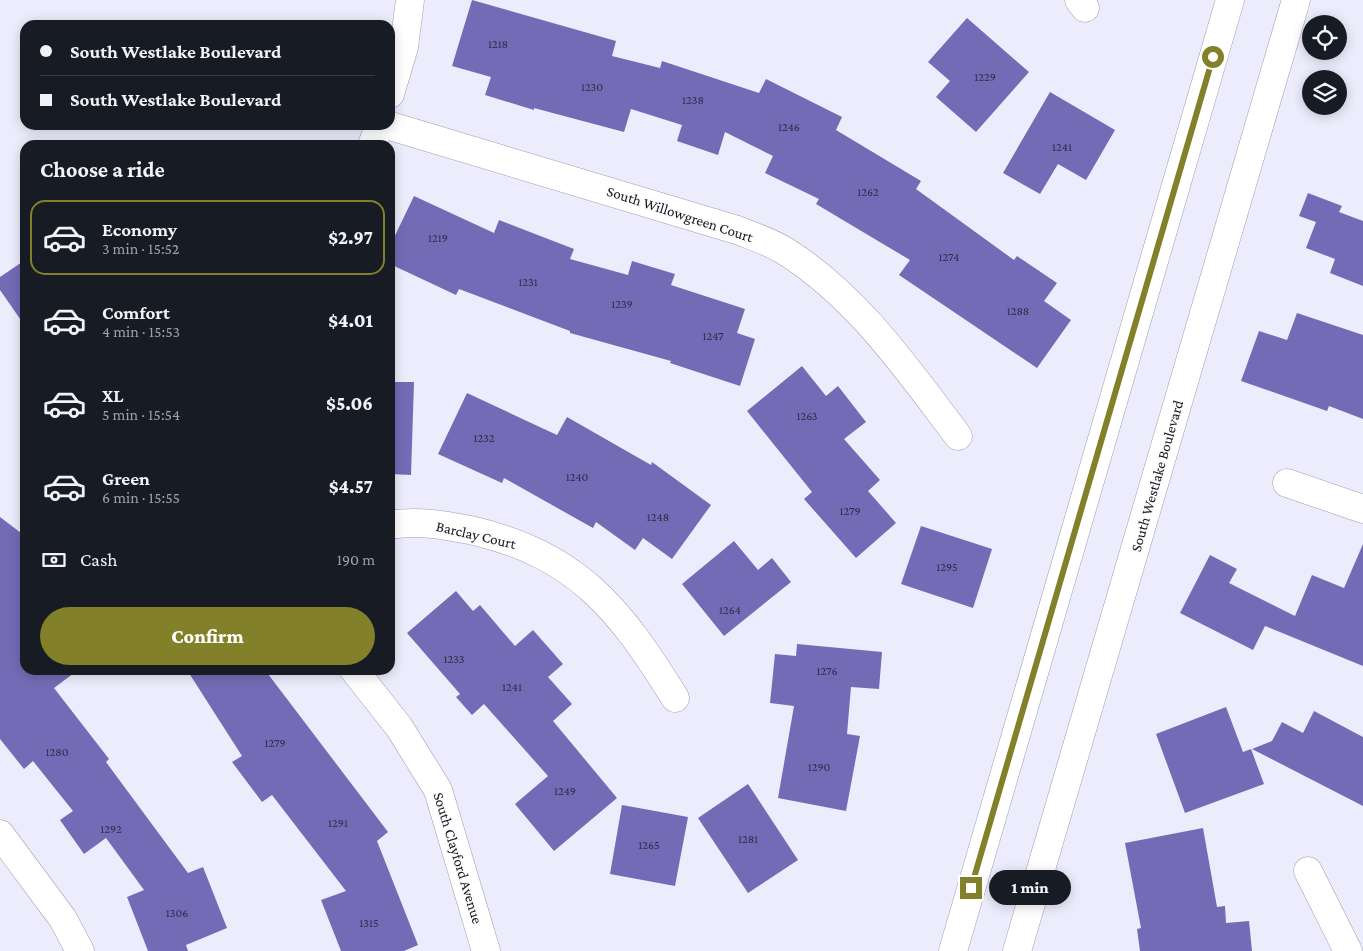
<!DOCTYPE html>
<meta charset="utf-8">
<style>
body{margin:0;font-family:"Crimson Pro",serif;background:#20242c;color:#f1f3f6;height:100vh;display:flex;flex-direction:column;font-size:19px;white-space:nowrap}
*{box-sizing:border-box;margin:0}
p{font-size:16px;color:#9ea1a6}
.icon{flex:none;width:28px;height:28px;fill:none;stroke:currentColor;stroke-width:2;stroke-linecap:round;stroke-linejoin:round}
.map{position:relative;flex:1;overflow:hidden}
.sheet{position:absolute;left:20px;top:140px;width:375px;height:535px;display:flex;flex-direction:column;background:#171b24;border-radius:15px;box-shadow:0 2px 12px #0003}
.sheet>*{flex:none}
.top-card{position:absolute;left:20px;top:20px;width:375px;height:110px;border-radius:15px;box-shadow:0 2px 12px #0003;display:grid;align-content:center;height:110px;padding:0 20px;background:#171b24}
.tools{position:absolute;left:1302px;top:15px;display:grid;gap:10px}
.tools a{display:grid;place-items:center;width:45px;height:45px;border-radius:50%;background:#171b24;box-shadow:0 2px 12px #0003;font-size:25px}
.end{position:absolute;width:22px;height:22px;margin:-11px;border:6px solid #828028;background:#fff;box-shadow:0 0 0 2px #fff}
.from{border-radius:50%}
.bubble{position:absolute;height:35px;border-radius:18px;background:#171b24;box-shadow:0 2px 12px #0003;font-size:16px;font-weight:800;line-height:35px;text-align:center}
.top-card b{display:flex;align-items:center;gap:18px;height:48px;font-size:19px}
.top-card b+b{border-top:1px solid #363941}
.top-card i{width:12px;height:12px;background:#f1f3f6}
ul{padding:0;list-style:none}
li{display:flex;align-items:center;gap:15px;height:75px;margin:0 10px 8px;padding:0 10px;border:2px solid transparent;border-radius:15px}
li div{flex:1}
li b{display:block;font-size:19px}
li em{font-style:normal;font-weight:800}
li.current{border-color:#828028}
li>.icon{width:45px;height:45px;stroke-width:1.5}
h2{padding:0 20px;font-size:22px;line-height:60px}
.pay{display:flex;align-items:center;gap:12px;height:55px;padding:0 20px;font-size:19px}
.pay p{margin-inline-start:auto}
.cta{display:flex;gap:10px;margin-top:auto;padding:10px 20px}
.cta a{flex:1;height:58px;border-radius:30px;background:#828028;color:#fff;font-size:20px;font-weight:800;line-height:58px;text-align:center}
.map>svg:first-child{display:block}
.building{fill:#746bb6}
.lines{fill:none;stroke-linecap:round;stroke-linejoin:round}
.street-casing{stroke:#9e9db5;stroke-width:29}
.secondary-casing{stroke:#9e9db5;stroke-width:29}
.street{stroke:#fff;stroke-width:28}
.secondary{stroke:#fff;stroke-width:28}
.route{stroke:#828028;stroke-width:6}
.labels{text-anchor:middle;stroke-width:4;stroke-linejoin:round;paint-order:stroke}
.number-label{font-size:12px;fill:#2e2b45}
.street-label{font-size:15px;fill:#17161f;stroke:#fbfbfb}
</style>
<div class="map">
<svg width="1363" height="951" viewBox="0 0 1363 951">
<rect width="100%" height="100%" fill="#edecfc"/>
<g class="building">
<path d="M472,0L616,41L612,56L660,68L662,61L759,93L766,79L842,117L836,130L921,181L916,189L1014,260L1017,256L1057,283L1044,301L1071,320L1037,368L899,275L910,260L816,204L819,199L765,173L773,156L725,132L718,155L677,141L682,125L631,109L624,132L534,108V110L485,95L491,77L452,66Z"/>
<path d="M967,18L1029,72L976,132L936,97L950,81L928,62Z"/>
<path d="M1050,92L1115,130L1086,180L1058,164L1040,194L1003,173Z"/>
<path d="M1308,193L1342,206L1339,212L1363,221V286L1330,273L1335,259L1306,248L1316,222L1299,216Z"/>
<path d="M414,196L494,233L499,220L574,249L570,259L628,275L632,261L675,274L671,285L745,309L737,333L755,339L740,386L670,363L671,361L570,333V331L459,289L456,295L390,264V246Z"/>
<path d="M25,260V326L0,290V277Z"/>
<path d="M1297,313L1363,335V419L1329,406L1327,411L1241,381L1259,331L1287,340Z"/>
<path d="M802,366L826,396L838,386L866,422L844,439L880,480L868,491L896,523L856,558L804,499L812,492L747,411Z"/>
<path d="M390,382H414L411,475L390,474Z"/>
<path d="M467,393L557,435L567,417L651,465L652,462L711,505L672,559L643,538L635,550L596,522L593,528L504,478L502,483L438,454Z"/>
<path d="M0,517L25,536V670H78L54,688L109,759L106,762L188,873L203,867L227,928L186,945L188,951H148L127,897L144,890L106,838L84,854L60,820L73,811L33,761L24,769L0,739Z"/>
<path d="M921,526L992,549L973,608L901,584Z"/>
<path d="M734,541L758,570L772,558L791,582L724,636L682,584Z"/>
<path d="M1363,544V666L1265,626L1253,650L1180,613L1210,555L1237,569L1229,583L1295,616L1312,575L1344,588Z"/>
<path d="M456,591L473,611L480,605L515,646L533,630L563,664L548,677L572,704L553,721L617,798L554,851L515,804L548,776L484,704L472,715L456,697L460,694L407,633Z"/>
<path d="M797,644L882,652L879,689L851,687L847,734L860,736L846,811L778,798L794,706L770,703L775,654L796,656Z"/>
<path d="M187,670H265L388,832L377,841L418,945L404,951H341L321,900L346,891L272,795L262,802L232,762L242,756Z"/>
<path d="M1226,707L1243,752L1251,749L1264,784L1185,813L1156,734Z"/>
<path d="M1314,711L1363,737V806L1252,749L1272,741L1282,722L1303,733Z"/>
<path d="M748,784L798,860L748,893L698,818Z"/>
<path d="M622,805L688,817L675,886L610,874Z"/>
<path d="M1203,828L1217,907L1225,906L1226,923L1249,921L1252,951H1140L1137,929L1141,928L1125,843Z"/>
</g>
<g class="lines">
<defs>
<g id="street">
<path d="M1079,0L1085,8"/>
<path d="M390,94L404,47L410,0"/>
<path d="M387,125L737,230C752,236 771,242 785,251C858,297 907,369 958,436"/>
<path d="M372,145L380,125"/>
<path d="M1287,483L1363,509"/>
<path d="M390,525C416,520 444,525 470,530C577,554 620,609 675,698"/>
<path d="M354,670L399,727L438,790L486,951"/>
<path d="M0,834L63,919L80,951"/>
<path d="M1308,871L1348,951"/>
</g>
<g id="secondary">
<path d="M953,951L1230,0"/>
<path d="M1017,951L1296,0"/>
</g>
</defs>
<use href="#street" class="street-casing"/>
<use href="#secondary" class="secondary-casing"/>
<use href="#street" class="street"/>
<use href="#secondary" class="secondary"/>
</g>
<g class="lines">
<path class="route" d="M971,888L1213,57"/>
</g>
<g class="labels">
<g class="number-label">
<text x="498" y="48">1218</text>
<text x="985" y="81">1229</text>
<text x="592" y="91">1230</text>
<text x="693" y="104">1238</text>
<text x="789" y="131">1246</text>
<text x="1062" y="151">1241</text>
<text x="868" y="196">1262</text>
<text x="438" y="242">1219</text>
<text x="949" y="261">1274</text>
<text x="528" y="286">1231</text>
<text x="622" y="308">1239</text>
<text x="1018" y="315">1288</text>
<text x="713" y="340">1247</text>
<text x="807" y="420">1263</text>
<text x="484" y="442">1232</text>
<text x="577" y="481">1240</text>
<text x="850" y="515">1279</text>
<text x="658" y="521">1248</text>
<text x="947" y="571">1295</text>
<text x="730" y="614">1264</text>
<text x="454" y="663">1233</text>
<text x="827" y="675">1276</text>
<text x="512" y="691">1241</text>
<text x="275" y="747">1279</text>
<text x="57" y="756">1280</text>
<text x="819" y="771">1290</text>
<text x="565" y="795">1249</text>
<text x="338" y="827">1291</text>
<text x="111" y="833">1292</text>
<text x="748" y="843">1281</text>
<text x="649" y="849">1265</text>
<text x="177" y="917">1306</text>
<text x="369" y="927">1315</text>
</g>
<g class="street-label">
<text transform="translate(680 214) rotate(18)" y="5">South Willowgreen Court</text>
<text transform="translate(1157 476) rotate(-74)" y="5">South Westlake Boulevard</text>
<text transform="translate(476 535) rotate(13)" y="5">Barclay Court</text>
<text transform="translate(458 858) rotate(73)" y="5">South Clayford Avenue</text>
</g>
</g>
</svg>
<div class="tools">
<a><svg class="icon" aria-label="locate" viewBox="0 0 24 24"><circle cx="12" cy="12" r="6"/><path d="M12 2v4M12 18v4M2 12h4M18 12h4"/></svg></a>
<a><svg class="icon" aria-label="layers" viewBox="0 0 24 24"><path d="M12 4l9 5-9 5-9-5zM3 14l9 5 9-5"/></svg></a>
</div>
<i class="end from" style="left:1213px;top:57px"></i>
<i class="end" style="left:971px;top:888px"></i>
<div class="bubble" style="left:989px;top:870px;width:82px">1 min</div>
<div class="top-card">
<b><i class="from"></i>South Westlake Boulevard</b>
<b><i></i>South Westlake Boulevard</b>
</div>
<section class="sheet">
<h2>Choose a ride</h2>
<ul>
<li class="current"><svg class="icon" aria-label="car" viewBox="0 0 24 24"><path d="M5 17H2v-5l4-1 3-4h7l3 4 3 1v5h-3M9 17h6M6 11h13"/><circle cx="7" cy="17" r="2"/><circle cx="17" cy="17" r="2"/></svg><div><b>Economy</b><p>3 min · 15:52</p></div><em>$2.97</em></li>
<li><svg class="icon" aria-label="car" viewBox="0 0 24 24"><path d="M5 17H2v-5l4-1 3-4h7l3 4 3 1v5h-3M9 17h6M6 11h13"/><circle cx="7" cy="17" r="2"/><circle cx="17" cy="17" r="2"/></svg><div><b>Comfort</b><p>4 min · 15:53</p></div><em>$4.01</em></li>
<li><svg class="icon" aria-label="car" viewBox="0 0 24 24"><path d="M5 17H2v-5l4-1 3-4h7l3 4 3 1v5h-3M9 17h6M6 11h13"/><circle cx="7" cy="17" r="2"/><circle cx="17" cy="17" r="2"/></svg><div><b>XL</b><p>5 min · 15:54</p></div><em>$5.06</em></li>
<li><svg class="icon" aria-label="car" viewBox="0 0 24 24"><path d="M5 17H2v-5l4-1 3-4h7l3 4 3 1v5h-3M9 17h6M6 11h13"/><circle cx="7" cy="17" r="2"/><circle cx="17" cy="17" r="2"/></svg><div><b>Green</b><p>6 min · 15:55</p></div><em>$4.57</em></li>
</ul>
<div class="pay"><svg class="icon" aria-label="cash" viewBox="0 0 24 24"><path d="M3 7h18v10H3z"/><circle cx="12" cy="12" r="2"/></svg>Cash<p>190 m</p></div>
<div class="cta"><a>Confirm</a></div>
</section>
</div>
